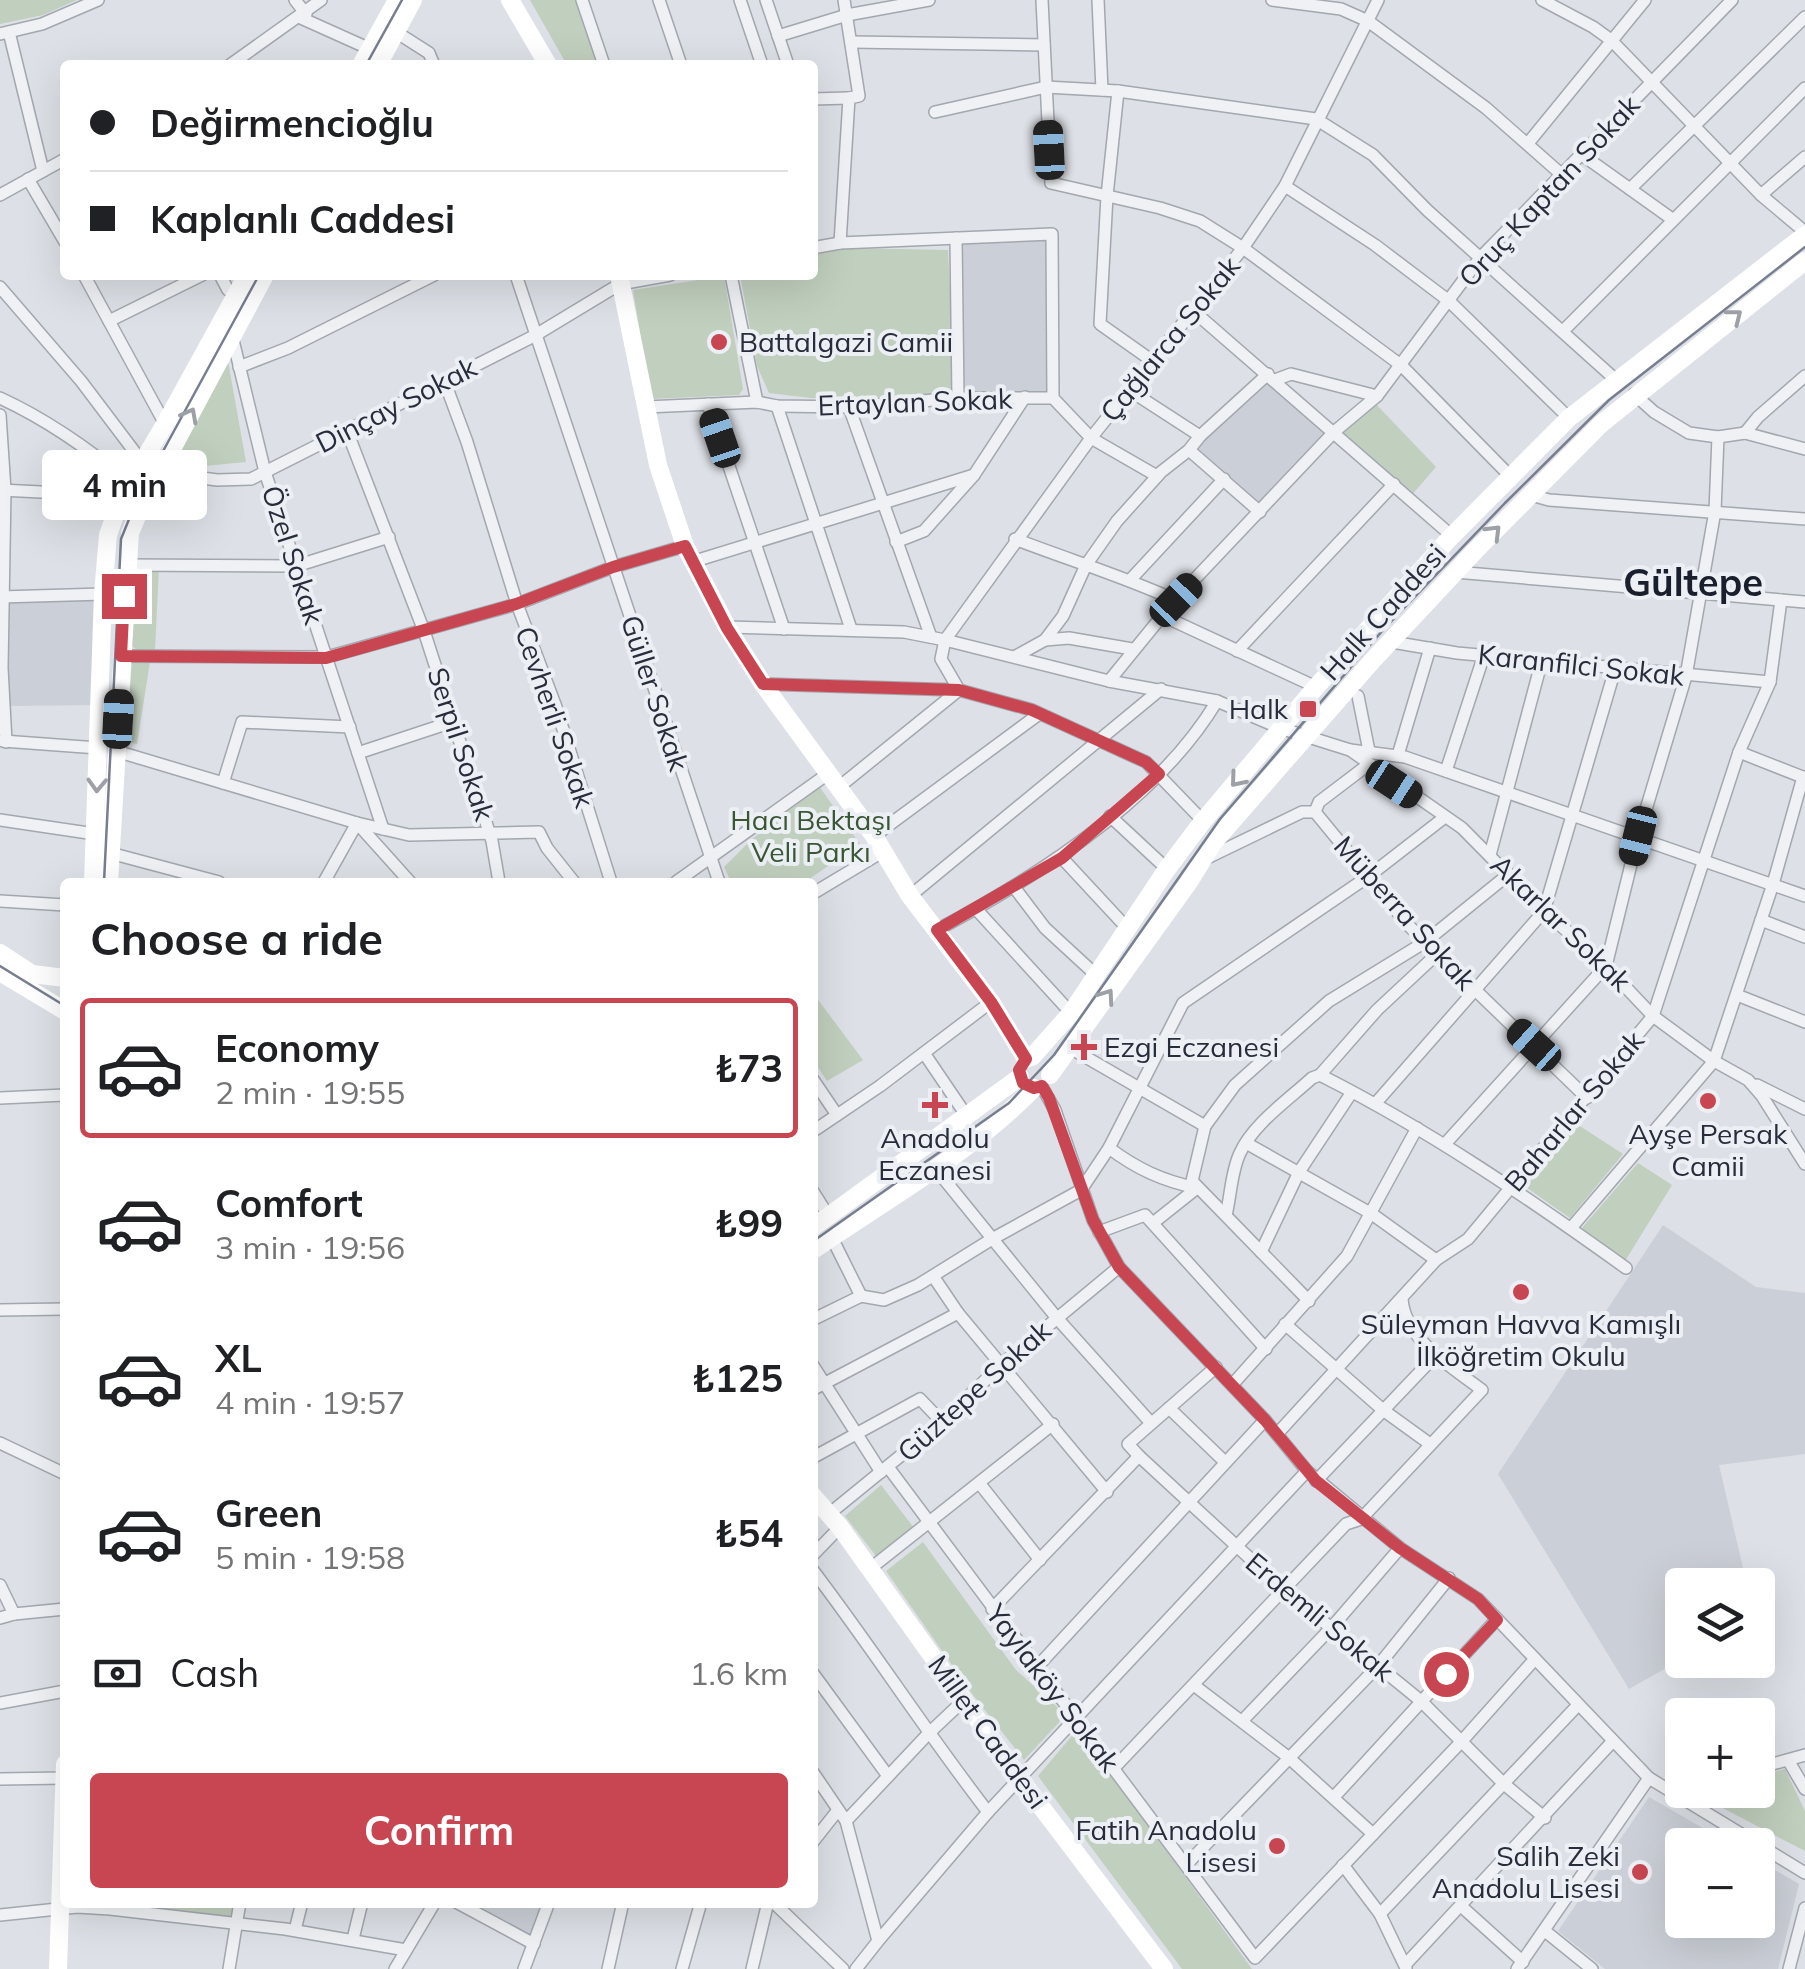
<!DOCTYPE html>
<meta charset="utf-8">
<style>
body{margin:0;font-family:Mulish,sans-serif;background:#f2f2f2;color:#202124;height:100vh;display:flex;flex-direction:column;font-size:38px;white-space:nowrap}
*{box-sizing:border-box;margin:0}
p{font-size:32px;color:#757577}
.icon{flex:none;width:55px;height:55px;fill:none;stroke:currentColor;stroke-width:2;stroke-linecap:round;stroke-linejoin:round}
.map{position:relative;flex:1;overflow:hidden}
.details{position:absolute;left:60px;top:878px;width:758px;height:1030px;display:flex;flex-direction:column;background:#fff;border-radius:10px;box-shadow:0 10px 40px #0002}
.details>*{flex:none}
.banner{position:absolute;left:60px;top:60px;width:758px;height:220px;border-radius:10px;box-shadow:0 10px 40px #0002;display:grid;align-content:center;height:220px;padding:0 30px;background:#fff}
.tools{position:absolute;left:1665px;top:1568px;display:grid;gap:20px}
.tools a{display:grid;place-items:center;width:110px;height:110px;border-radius:10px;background:#fff;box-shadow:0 10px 40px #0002;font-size:50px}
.end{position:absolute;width:45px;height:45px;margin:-22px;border:12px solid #c74651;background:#fff;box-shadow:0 0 0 5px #fff}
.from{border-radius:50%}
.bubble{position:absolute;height:70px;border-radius:10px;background:#fff;box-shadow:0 10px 40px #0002;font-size:32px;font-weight:700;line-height:70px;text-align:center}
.car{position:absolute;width:30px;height:60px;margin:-30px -15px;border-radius:12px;box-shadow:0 0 8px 2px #0007;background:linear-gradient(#222 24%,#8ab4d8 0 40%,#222 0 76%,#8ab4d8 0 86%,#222 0)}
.banner b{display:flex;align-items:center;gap:35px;height:95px;font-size:38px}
.banner b+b{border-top:2px solid #e0e0e0}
.banner i{width:25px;height:25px;background:#202124}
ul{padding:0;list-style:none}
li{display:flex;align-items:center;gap:30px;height:140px;margin:0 20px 15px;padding:0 10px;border:5px solid transparent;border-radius:10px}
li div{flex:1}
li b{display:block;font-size:38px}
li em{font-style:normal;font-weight:700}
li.active{border-color:#c74651}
li>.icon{width:90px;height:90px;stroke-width:1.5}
h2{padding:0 30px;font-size:45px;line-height:120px}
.pay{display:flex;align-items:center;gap:25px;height:110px;padding:0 30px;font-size:38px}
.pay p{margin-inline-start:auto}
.cta{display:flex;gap:20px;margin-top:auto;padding:20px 30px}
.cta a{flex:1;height:115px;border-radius:10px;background:#c74651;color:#fff;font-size:40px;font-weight:700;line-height:115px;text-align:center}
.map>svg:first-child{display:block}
.built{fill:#cbcfd7}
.green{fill:#c1cfbe}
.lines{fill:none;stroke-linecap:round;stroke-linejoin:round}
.minor-casing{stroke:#a3a7af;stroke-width:14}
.minor{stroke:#eff1f4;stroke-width:11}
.secondary{stroke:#fff;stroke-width:18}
.tram{stroke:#777e8f;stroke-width:2.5}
.oneway{stroke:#9ea0a7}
.route{stroke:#c74651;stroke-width:12}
.poi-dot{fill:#c74651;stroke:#eceff4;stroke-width:4}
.labels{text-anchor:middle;stroke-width:8;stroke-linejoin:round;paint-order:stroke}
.street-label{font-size:28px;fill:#272d3b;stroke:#eceff4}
.poi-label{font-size:28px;fill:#272d3b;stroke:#eceff4;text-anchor:end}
.park-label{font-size:28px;fill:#395635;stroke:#eceff4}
.district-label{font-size:38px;font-weight:bold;fill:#191f2c;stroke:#eceff4}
</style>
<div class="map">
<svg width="1805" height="1969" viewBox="0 0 1805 1969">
<rect width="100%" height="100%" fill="#dde0e6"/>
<g class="built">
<path d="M1052,234L1053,398H958L956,238Z"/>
<path d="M1268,374L1334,432L1260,512L1189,450Z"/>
<path d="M9,601H100V705L7,706Z"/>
<path d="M1663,1225L1756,1287L1805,1293V1454L1719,1465L1747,1585H1682V1659L1629,1689L1498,1474Z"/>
<path d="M1649,1797L1732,1845H1682V1920H1758V1860L1799,1884L1778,1969H1605L1558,1931Z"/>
<path d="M458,1903H549L534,1944Z"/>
</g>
<g class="green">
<path d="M0,0H77L43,15L0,24Z"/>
<path d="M530,0H582L604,65H567Z"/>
<path d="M848,248L948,250L955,396L811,398L769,393L757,366L740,275H812L813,254Z"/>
<path d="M724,276L743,389L739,395L651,399L633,290Z"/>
<path d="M228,361L246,462L205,466L173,460Z"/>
<path d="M1372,400L1436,467L1410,497L1334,432Z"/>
<path d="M132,566L159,567L155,650L143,654L130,645Z"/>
<path d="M132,658L150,662L137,744L127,742Z"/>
<path d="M819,786L860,844L805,882H731L724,867L751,840Z"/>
<path d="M813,993L863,1060L827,1081L813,1060Z"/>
<path d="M1569,1119L1623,1154L1570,1218L1516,1180Z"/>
<path d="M1638,1163L1672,1185L1625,1261L1581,1229Z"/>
<path d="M881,1485L914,1528L876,1556L845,1516Z"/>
<path d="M923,1542L1016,1670L1066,1715L1024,1760L973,1695L886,1571Z"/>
<path d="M1076,1731L1134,1806L1252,1969H1182L1038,1776Z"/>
<path d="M1785,1769L1805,1811V1851L1692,1792L1758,1790V1776Z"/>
<path d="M145,1903H240L236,1923L144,1913Z"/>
</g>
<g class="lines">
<defs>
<g id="minor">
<path d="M295,0L306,14"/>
<path d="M582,0L604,65"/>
<path d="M659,0L681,65"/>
<path d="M740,0L762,65"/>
<path d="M766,0L788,65"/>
<path d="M1042,0L1051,183L1160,208L1200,221L1243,248L1402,366L1511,477"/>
<path d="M1098,0L1102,90"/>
<path d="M1272,0L1341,9L1368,21L1486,108L1561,174"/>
<path d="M1542,0L1593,27L1611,40L1761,195L1805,232"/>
<path d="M301,18L370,49"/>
<path d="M9,32L43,171"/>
<path d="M396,32L429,53L434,65"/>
<path d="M0,34L42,24L98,0"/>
<path d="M778,36L847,15L929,0"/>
<path d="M851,42L1044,45"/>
<path d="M230,65L321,0"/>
<path d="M1118,91L1107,196L1100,324L1151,360"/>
<path d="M812,99L849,98"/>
<path d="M935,112L1046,87L1118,91L1316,119L1373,155L1427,210L1616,380"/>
<path d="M1529,142L1645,0"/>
<path d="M1581,154L1672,219"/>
<path d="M28,179L65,242"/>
<path d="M1285,186L1375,245L1449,301L1569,418"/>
<path d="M1630,189L1805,17"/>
<path d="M0,195L65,159"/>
<path d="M1761,195L1805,157"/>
<path d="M956,238L958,398"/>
<path d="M840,243L849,98L859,96L844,0"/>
<path d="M812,248L840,243L1052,234L1053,398"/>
<path d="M84,275L165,424"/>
<path d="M220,275L228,290"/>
<path d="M516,275L719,882"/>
<path d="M731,275L757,402"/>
<path d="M0,287L81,381L143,463"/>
<path d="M1191,309L1452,536"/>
<path d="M109,321L202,275"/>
<path d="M1564,330L1805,88"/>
<path d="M232,336L265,472L383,829"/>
<path d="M239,367L288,348L434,275"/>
<path d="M444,380L467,442L517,604L556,707L611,882"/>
<path d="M1275,380L1291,374L1377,396"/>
<path d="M1129,390L1200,436"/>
<path d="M1634,394L1654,412L1689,433L1718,437L1745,433L1805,449"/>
<path d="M0,398C48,420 89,449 130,483"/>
<path d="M708,404L784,629"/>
<path d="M777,406L851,629"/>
<path d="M646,407L757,402L777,406L849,407L958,398H1053L1091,438L1157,476"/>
<path d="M849,407L931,637"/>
<path d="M0,415L5,490L2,668L6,742"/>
<path d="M347,431L424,631L492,841L499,882"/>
<path d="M1745,433L1758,417L1805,376"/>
<path d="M1189,450L1260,512"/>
<path d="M159,472L217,480L251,479L534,336L620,284L670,275"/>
<path d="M0,490L122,496"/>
<path d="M1531,495L1549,500L1805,519"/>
<path d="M1015,539C1069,560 1123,576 1175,600"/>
<path d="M896,542L924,531L974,475L1025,397"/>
<path d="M695,561L974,475"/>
<path d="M126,565L296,566L389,537"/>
<path d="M1455,572L1805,602"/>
<path d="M1131,579L1224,479"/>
<path d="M0,597L103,594"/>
<path d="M1163,616L1316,687"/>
<path d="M727,627L904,632L945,640L1091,438L1243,248L1285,186L1378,0"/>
<path d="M1045,640L1069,638L1132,649"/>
<path d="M1392,642L1457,653L1770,682"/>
<path d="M1237,651L1394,484"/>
<path d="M121,656L327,657L517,604L613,567L685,546"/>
<path d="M1016,656L1045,640L1063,616L1086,565L1117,521L1161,472L1189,450L1200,436L1268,374"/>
<path d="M1109,681L1175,600L1334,432L1377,396L1480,258L1732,0"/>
<path d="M763,684L959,690L1032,710L1146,762L1203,821"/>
<path d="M1358,696L1369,751"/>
<path d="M3,741L98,748"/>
<path d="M1350,750L1405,757L1805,896"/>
<path d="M116,751L357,823L409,835L539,832L547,848L574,882"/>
<path d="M1739,752L1805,778"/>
<path d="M358,753L452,722"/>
<path d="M1398,755L1430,648"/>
<path d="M1446,771L1484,655"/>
<path d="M223,783L242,722L350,727"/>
<path d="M839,787L959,690L941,659L945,640L1109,681L1217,701L1280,728L1350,750L1462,828L1544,911L1599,959L1653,1016L1714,1061L1748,1080L1762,1096L1805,1164"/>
<path d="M1315,812L1319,802L1369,764"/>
<path d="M1110,816L1167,869"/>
<path d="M0,820L95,834"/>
<path d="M357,823L410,882"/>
<path d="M874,836L1039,714"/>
<path d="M110,853L219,882"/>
<path d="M1490,855L1542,660"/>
<path d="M1062,858L1127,928"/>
<path d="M1205,859L1302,812H1315L1409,926L1587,1098"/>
<path d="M324,882L357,823"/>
<path d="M676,882L829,773"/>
<path d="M1014,887L1045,928L1096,975"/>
<path d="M812,894L882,852"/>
<path d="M910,896L1161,689"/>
<path d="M0,901L65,905"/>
<path d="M976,909L1071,1013"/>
<path d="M1761,920L1805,937"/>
<path d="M937,930C1037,877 1158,800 1217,701"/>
<path d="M1737,995L1805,1022"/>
<path d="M1070,1048L1205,1126"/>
<path d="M924,1053L966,1115"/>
<path d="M1320,1075C1429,1130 1527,1197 1626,1268"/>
<path d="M812,1078L837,1115"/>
<path d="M1757,1085L1805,1109"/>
<path d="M1042,1087L1055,1110L1093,1220L1119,1267L1265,1420L1307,1471L1400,1548L1478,1599L1649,1778L1805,1873"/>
<path d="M0,1098L65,1095"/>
<path d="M1375,1104L1544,911L1616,666"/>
<path d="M812,1132L880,1086L991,1002"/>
<path d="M1246,1143L1372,1214L1436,1260"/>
<path d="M1445,1144L1606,966L1638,836L1686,676L1715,511L1718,437"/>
<path d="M1109,1148C1137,1169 1163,1181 1197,1188"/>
<path d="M935,1168L1056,1317L1151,1423"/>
<path d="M812,1190L829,1217"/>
<path d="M1226,1215C1231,1195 1231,1172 1240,1153C1253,1124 1288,1100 1312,1078L1320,1075L1377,1010L1437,954"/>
<path d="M1153,1223L1197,1188"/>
<path d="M1571,1228L1714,1061L1773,884L1803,777"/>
<path d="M1099,1232L1145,1215L1266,1349"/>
<path d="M832,1238L861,1296"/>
<path d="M1261,1252L1299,1172L1352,1092"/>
<path d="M933,1276L958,1313L1107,1492"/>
<path d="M861,1296L884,1300L918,1285L992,1239L1081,1190L1109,1148L1183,1003L1369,876L1445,817"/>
<path d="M1309,1301L1192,1181L1205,1126L1235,1085L1329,1001L1425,942L1509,874"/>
<path d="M0,1310L65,1309"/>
<path d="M812,1320L861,1296"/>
<path d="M1285,1324L1383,1410L1430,1444"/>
<path d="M812,1364L881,1472"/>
<path d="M1232,1385L1347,1256L1417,1128"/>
<path d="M812,1390L958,1313"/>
<path d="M1169,1408L1225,1462"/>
<path d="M1277,1434L1436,1260L1468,1239L1653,1016L1739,752L1770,682L1781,600"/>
<path d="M0,1443L65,1474"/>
<path d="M1139,1456L1282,1588L1421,1701L1504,1784L1545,1818"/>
<path d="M812,1458L920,1399L942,1422"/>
<path d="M888,1467L1255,1958L1461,1742L1535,1659"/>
<path d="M1316,1481L1436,1355"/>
<path d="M980,1484L1040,1560"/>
<path d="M829,1514L942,1422L1002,1364L1119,1267"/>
<path d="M812,1556L840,1527"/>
<path d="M871,1568L1053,1424"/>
<path d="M812,1569C873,1649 926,1732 988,1812"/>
<path d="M0,1585L14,1614"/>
<path d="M992,1609L1139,1456L1128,1444L1216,1367"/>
<path d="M0,1618L14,1614L65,1609"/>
<path d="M1037,1667L1265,1420"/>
<path d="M812,1672L888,1776"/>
<path d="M1195,1686L1288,1757L1373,1834"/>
<path d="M0,1703L65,1691"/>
<path d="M1243,1720L1332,1627L1400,1548"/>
<path d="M1788,1760L1805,1789"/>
<path d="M1114,1768L1346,1524L1361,1519L1482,1390C1452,1367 1405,1340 1402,1299"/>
<path d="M1758,1768L1805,1755"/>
<path d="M812,1771L846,1821L878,1941L856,1969"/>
<path d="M0,1779L64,1778"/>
<path d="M1334,1797L1497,1619"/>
<path d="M846,1821L928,1734L964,1700"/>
<path d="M812,1843L838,1810"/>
<path d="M1186,1865L1378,1666L1449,1578"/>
<path d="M1343,1865L1380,1914L1406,1968"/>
<path d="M456,1902L534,1944"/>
<path d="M773,1902L843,1969"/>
<path d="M1461,1906L1523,1962"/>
<path d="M1380,1914L1578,1705"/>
<path d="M0,1915L77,1907L110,1909L285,1929L406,1950"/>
<path d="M295,1930L302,1902"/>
<path d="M1545,1931L1592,1969"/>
<path d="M353,1939L362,1902"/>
<path d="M878,1941L988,1812L1307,1471"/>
<path d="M1405,1965L1613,1741"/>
<path d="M229,1969L240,1902"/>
<path d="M395,1969L435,1902"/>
<path d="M524,1969L549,1902"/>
<path d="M608,1969L623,1902"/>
<path d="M682,1969L701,1902"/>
<path d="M752,1969L768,1902"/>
<path d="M1517,1969L1649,1778"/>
<path d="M1789,1969L1805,1908"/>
</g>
</defs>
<use href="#minor" class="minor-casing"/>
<use href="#minor" class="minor"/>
<g class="secondary">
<path d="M510,0L548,65"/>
<path d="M361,65L397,0"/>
<path d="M378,65L413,0"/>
<path d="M619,275L658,465L685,546L727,627L763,684L874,836L910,896L991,1002L1026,1059"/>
<path d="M93,882L103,594L108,535L122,496L165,424L247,275"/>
<path d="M109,882L130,533L140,509L265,275"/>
<path d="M0,953L32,974L65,978"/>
<path d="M0,972L65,1011"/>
<path d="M1032,1057L1071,1013L1167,869L1203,821L1316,687L1447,541L1569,418L1805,235"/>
<path d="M1050,1075L1189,882L1213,843L1373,660L1475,551L1601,424L1805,261"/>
<path d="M812,1228L1020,1077"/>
<path d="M812,1251C887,1199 971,1153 1034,1088"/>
<path d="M812,1495L840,1527L1020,1779L1164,1969"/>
<path d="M58,1969L65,1764"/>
</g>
<g class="tram">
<path d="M366,65L402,0"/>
<path d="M104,882L121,539L138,497L259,275"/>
<path d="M0,966L65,1006"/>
<path d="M812,1242L1009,1103L1054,1055L1220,819L1383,630L1505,503L1609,400L1805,247"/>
</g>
</g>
<defs><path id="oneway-chevron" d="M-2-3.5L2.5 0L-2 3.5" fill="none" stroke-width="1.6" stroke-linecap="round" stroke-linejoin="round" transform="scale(2.5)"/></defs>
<g class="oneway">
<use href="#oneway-chevron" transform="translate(1735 316) rotate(-38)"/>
<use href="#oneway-chevron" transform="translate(190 415) rotate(-62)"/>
<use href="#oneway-chevron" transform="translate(1494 532) rotate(-45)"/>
<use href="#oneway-chevron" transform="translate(1237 780) rotate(130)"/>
<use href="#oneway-chevron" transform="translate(97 785) rotate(92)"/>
<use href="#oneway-chevron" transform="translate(1107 996) rotate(-55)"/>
</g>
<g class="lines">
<path class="route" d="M124,596L121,656L326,658L516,604L613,567L685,546L727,628L763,684L959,690L1032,710L1146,762L1159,774L1062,858L937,930L991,1002L1026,1059L1019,1070L1023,1083L1034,1088L1042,1086L1049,1098L1093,1220L1119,1267L1265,1420L1316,1481L1400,1548L1478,1599L1497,1620L1446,1674"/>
</g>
<g class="poi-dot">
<circle cx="719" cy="342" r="10"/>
<rect x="1298" y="699" width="20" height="20" rx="5"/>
<path d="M1079 1032h10v10h10v10h-10v10h-10v-10h-10v-10h10z"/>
<circle cx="1708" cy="1101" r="10"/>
<path d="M930 1090h10v10h10v10h-10v10h-10v-10h-10v-10h10z"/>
<circle cx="1521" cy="1292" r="10"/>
<circle cx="1277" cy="1846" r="10"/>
<circle cx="1640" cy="1872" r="10"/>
</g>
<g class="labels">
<g class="street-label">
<text transform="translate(1549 191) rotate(-47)" y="10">Oruç Kaptan Sokak</text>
<text transform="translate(1170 339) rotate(-51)" y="10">Çağlarca Sokak</text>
<text transform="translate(915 402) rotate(-2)" y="10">Ertaylan Sokak</text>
<text transform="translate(396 405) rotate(-27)" y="10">Dinçay Sokak</text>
<text transform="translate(293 555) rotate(72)" y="10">Özel Sokak</text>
<text transform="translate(1383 612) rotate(-48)" y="10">Halk Caddesi</text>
<text transform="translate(1581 665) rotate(6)" y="10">Karanfilci Sokak</text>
<text transform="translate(655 693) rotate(72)" y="10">Güller Sokak</text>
<text transform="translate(555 717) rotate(71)" y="10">Cevherli Sokak</text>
<text transform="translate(461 744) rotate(72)" y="10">Serpil Sokak</text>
<text transform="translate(1405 913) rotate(48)" y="10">Müberra Sokak</text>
<text transform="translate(1561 923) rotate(44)" y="10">Akarlar Sokak</text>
<text transform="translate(1574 1111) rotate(-50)" y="10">Baharlar Sokak</text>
<text transform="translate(974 1391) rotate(-42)" y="10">Güztepe Sokak</text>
<text transform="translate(1320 1617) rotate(40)" y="10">Erdemli Sokak</text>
<text transform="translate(1053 1688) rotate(53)" y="10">Yaylaköy Sokak</text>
<text transform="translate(988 1732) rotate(54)" y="10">Millet Caddesi</text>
</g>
<g class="poi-label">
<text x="739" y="352" text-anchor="start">Battalgazi Camii</text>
<text x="1288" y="719">Halk</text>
<text x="1104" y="1057" text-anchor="start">Ezgi Eczanesi</text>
<text x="1708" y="1144" text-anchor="middle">Ayşe Persak<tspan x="1708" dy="32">Camii</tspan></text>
<text x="935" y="1148" text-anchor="middle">Anadolu<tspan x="935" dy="32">Eczanesi</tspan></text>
<text x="1521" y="1334" text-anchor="middle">Süleyman Havva Kamışlı<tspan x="1521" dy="32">İlköğretim Okulu</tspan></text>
<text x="1257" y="1840">Fatih Anadolu<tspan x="1257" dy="32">Lisesi</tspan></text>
<text x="1620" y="1866">Salih Zeki<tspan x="1620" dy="32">Anadolu Lisesi</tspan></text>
</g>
<g class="park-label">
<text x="811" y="830">Hacı Bektaşı<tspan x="811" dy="32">Veli Parkı</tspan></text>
</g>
<g class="district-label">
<text x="1693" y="596">Gültepe</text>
</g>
</g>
</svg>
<div class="tools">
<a><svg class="icon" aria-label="layers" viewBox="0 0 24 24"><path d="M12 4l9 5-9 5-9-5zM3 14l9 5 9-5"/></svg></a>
<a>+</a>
<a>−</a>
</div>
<i class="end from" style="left:1446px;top:1674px"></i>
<i class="end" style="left:124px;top:596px"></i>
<div class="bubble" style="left:42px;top:450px;width:165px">4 min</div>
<i class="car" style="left:1049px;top:150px;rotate:357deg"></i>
<i class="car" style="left:720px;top:438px;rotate:341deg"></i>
<i class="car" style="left:1176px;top:600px;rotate:44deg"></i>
<i class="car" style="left:118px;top:719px;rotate:3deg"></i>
<i class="car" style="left:1394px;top:784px;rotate:123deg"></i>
<i class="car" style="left:1638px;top:836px;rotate:194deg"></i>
<i class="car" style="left:1534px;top:1045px;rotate:312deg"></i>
<div class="banner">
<b><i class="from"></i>Değirmencioğlu</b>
<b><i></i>Kaplanlı Caddesi</b>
</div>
<section class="details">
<h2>Choose a ride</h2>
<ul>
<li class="active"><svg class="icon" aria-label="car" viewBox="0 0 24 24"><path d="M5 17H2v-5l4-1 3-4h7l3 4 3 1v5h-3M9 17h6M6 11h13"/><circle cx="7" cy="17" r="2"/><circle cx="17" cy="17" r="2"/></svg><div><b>Economy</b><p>2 min · 19:55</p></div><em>₺73</em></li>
<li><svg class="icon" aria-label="car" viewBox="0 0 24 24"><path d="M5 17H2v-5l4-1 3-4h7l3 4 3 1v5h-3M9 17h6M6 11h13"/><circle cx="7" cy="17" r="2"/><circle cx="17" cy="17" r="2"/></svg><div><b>Comfort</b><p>3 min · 19:56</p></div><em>₺99</em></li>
<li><svg class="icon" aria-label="car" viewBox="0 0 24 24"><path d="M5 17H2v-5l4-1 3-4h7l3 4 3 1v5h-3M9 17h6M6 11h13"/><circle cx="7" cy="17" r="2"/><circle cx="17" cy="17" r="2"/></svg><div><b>XL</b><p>4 min · 19:57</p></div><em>₺125</em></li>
<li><svg class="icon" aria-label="car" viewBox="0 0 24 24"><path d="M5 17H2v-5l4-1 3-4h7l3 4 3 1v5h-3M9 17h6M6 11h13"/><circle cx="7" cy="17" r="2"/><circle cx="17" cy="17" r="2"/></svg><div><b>Green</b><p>5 min · 19:58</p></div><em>₺54</em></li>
</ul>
<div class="pay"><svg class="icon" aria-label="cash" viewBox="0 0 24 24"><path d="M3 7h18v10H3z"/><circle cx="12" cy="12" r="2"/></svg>Cash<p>1.6 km</p></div>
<div class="cta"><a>Confirm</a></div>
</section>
</div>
